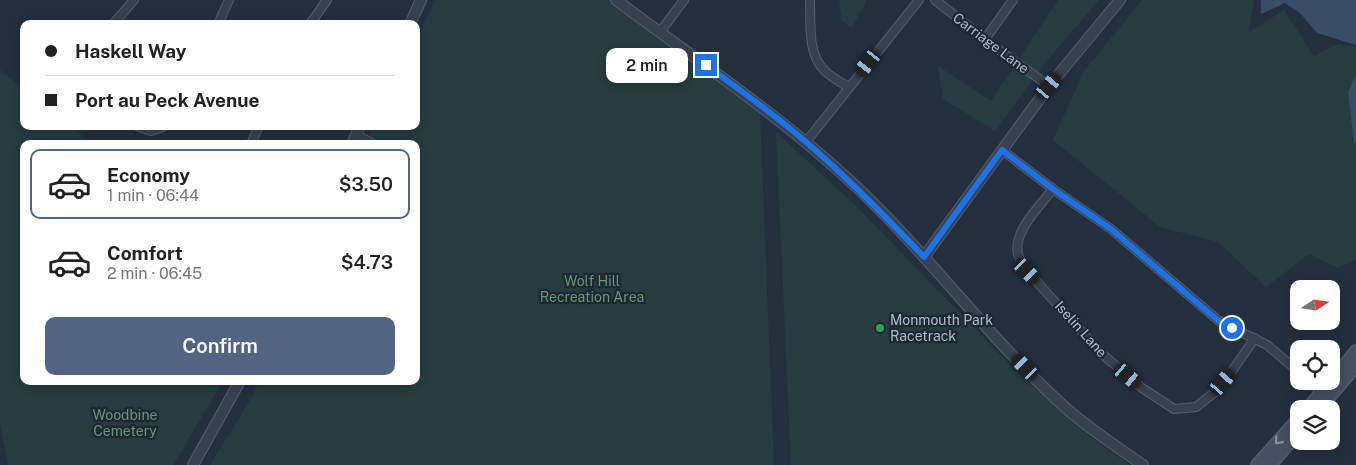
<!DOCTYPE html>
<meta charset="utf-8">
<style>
body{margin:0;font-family:"Public Sans",sans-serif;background:#f2f2f2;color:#222;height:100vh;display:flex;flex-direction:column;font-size:19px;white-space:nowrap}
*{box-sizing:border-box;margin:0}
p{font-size:16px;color:#767676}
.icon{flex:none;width:28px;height:28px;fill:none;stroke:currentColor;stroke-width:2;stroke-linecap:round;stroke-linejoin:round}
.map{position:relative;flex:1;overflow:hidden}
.sheet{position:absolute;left:20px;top:140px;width:400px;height:245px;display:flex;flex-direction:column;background:#fff;border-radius:10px;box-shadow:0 2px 12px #0003}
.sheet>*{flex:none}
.top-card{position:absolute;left:20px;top:20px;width:400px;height:110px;border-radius:10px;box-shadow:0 2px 12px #0003;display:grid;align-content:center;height:110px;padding:0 25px;background:#fff}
.needle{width:32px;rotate:77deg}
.controls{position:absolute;left:1290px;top:280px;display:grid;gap:10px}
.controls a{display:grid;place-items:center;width:50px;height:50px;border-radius:10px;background:#fff;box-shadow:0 2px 12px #0003;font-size:25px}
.end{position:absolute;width:22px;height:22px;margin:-11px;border:6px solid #1a73e8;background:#fff;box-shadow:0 0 0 2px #fff}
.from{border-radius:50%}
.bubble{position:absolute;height:35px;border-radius:10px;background:#fff;box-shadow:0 2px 12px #0003;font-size:16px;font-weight:600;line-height:35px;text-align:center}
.car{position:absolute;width:15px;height:30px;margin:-15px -8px;border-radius:6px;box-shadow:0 0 4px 1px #0007;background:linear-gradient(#222 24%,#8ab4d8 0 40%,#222 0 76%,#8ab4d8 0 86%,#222 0)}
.top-card b{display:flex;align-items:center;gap:18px;height:48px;font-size:19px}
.top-card b+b{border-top:1px solid #e0e0e0}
.top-card i{width:12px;height:12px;background:#222}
ul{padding:9px 0 0;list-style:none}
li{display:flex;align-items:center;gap:15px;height:70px;margin:0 10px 8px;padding:0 15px;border:2px solid transparent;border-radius:10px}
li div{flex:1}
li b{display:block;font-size:19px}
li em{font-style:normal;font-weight:600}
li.on{border-color:#516482}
li>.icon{width:45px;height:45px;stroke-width:1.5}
.action{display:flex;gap:10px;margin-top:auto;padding:10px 25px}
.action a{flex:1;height:58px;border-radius:10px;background:#516482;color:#fff;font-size:20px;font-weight:600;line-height:58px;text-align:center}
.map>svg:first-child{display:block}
.green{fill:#263c3f}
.water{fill:#394c67}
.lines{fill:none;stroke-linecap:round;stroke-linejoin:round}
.minor-casing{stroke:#565f6c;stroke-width:10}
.tertiary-casing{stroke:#565f6c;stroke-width:12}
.secondary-casing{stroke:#565f6c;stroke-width:14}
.minor{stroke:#38414e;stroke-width:8}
.tertiary{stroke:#38414e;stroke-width:10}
.secondary{stroke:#465061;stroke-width:11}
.oneway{stroke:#8e96a5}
.route{stroke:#1a73e8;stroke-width:6}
.leisure-dot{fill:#2e9e5b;stroke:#1d2633;stroke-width:2}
.labels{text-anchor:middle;stroke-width:4.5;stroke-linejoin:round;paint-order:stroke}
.street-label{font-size:14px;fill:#b4bcc9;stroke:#1d2633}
.park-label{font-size:14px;fill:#6b9a76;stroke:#1d2633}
.poi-label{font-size:14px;fill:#b4bcc9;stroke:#1d2633;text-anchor:start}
</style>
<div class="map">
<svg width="1356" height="465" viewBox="0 0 1356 465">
<rect width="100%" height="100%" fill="#242f3e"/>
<g class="green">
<path d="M436,0H611L760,112L774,465H210L252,397L259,381H416V144H371V130L373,126H416V40Z"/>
<path d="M839,0H865L866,3L851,28L842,21Z"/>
<path d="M1058,0H1099L1045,63L995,131L943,99L938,66L991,101Z"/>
<path d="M1142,0H1254L1248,33L1284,10L1314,56L1338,44L1356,47V74L1348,92L1354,143H1356V260L1338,268L1309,254L1266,287L1218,242L1160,227L1053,140L1084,71Z"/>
<path d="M0,70L24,89V126H71L92,144H24V381H223L173,465H8L0,424Z"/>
<path d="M776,132L856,206L1022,377L1092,438L1130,465H791Z"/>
</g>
<g class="water">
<path d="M1261,0H1356V45L1317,33L1300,13L1285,3L1261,14Z"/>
<path d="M1356,74V142L1354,144L1348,92Z"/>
</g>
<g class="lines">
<defs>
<g id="minor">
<path d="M810,0C811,24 807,54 825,71C832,78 841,82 848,87"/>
<path d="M935,0L995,47L1049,86"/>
<path d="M113,24L134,0"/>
<path d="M218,24L229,0"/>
<path d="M310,24L327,0"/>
<path d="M660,32L684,0"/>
<path d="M985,39L1013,0"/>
<path d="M137,126L151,131L165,126"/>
<path d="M356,134L373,144"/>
<path d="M806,142L919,0"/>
<path d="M251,144L259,126"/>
<path d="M1002,150L1053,189L1111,229L1219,321L1267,345L1299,372"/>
<path d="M1053,189C1040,206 1010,234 1019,257C1021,262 1024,266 1027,271L1101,353L1142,388L1174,409L1196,407L1215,392L1232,371L1255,338"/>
<path d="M1309,381L1322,392"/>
</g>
<g id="tertiary">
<path d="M616,0C702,64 791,123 868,198C937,265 995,345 1067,409C1091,430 1117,447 1143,465"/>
<path d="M410,24L421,0"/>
<path d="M352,144L360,126"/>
<path d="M924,257L1049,86L1120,0"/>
<path d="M193,465L240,381"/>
</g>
<g id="secondary">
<path d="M1331,381L1356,351"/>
<path d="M1307,409L1331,381"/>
<path d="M1319,409L1356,366"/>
<path d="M1257,465L1299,418"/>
<path d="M1270,465L1299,432"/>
</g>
</defs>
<use href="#minor" class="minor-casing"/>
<use href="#tertiary" class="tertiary-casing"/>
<use href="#secondary" class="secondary-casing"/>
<use href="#minor" class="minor"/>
<use href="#tertiary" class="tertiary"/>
<use href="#secondary" class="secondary"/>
</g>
<defs><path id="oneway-chevron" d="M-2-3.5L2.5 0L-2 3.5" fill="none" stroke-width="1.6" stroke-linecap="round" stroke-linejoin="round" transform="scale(1.25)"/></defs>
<use class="oneway" href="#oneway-chevron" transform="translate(1278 441) rotate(131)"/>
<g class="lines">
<path class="route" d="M706,65C740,90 774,114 806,142C848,178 886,217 924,257L1002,150L1053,189L1111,229L1208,312L1219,321L1232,328"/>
</g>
<circle class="leisure-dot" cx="880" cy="328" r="5"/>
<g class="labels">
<g class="street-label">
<text transform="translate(991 43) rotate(37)" y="5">Carriage Lane</text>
<text transform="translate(1081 329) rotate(48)" y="5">Iselin Lane</text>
</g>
<g class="park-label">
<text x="592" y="286">Wolf Hill<tspan x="592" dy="16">Recreation Area</tspan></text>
<text x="125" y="420">Woodbine<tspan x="125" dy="16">Cemetery</tspan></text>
</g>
<g class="poi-label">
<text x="890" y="325">Monmouth Park<tspan x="890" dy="16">Racetrack</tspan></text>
</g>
</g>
</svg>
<div class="controls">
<a><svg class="needle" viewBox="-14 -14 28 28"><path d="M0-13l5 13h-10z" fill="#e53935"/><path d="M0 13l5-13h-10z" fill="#767676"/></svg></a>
<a><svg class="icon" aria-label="locate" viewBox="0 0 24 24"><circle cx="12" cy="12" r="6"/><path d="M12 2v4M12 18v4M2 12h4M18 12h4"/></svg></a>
<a><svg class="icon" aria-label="layers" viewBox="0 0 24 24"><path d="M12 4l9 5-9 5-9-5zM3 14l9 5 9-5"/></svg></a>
</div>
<i class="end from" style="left:1232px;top:328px"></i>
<i class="end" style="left:706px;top:65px"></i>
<div class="bubble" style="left:606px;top:48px;width:82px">2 min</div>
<i class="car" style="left:868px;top:63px;rotate:219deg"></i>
<i class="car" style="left:1049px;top:86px;rotate:40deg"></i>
<i class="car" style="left:1027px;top:271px;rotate:136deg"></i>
<i class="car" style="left:1025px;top:367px;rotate:316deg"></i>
<i class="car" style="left:1128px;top:376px;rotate:130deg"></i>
<i class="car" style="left:1223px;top:382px;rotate:41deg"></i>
<div class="top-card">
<b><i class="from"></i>Haskell Way</b>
<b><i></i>Port au Peck Avenue</b>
</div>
<section class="sheet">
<ul>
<li class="on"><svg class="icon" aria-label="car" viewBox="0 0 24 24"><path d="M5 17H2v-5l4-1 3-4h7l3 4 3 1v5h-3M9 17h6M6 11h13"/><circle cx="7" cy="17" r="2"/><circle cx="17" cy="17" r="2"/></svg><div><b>Economy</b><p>1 min · 06:44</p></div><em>$3.50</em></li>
<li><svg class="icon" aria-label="car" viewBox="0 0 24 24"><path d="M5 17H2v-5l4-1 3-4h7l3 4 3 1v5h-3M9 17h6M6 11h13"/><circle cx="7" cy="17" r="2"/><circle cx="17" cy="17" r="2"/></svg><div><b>Comfort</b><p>2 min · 06:45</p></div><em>$4.73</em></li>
</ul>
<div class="action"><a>Confirm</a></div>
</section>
</div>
